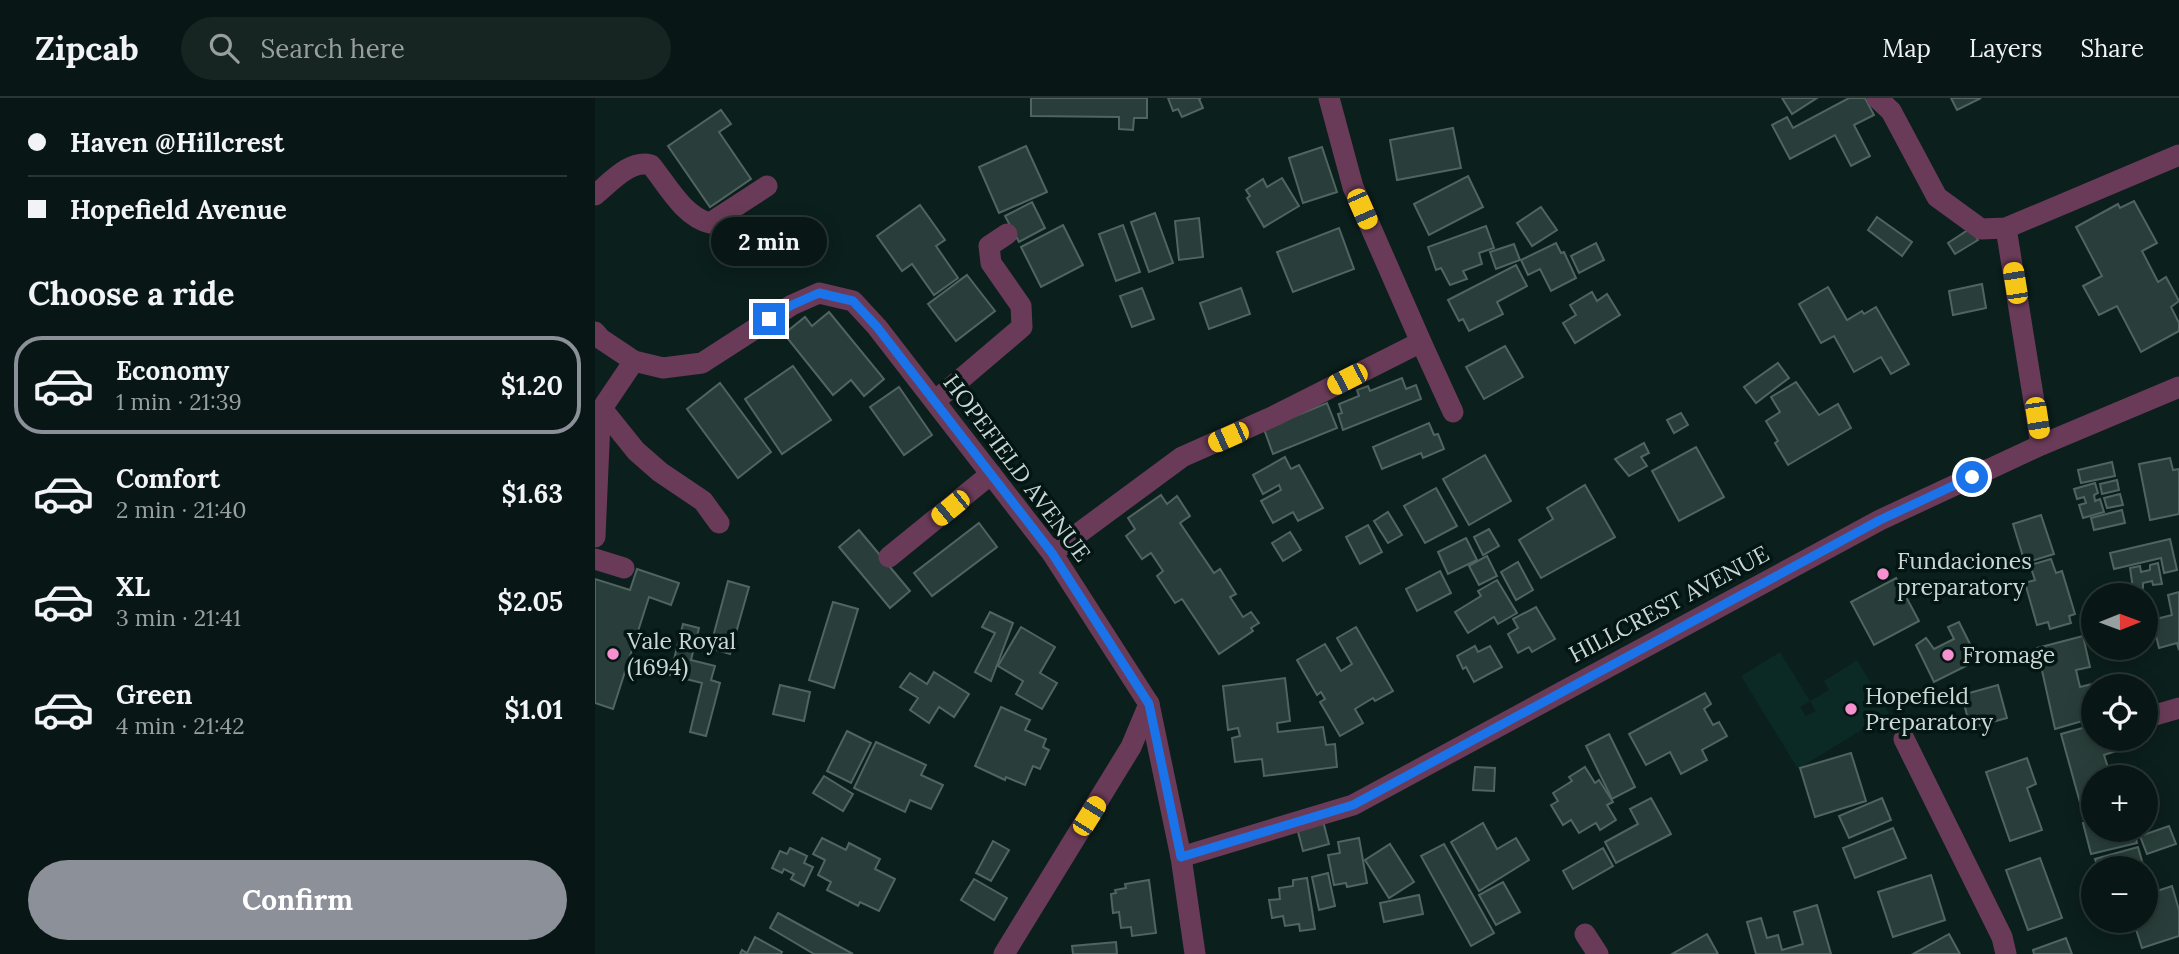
<!DOCTYPE html>
<meta charset="utf-8">
<style>
body{margin:0;font-family:Lora,serif;background:#162422;color:#f1f3f6;height:100vh;display:flex;flex-direction:column;font-size:26px;white-space:nowrap}
*{box-sizing:border-box;margin:0}
p{font-size:23px;color:#989fa0}
.icon{flex:none;width:38px;height:38px;fill:none;stroke:currentColor;stroke-width:2;stroke-linecap:round;stroke-linejoin:round}
.map{position:relative;flex:1;overflow:hidden}
.details{display:flex;flex-direction:column;background:#081715;width:595px}
.details>*{flex:none}
.hud{display:grid;align-content:center;height:154px;padding:0 28px;background:#081715}
.needle{width:46px;rotate:89deg}
.tools{position:absolute;left:1486px;top:485px;display:grid;gap:14px}
.tools a{display:grid;place-items:center;width:77px;height:77px;border-radius:50%;background:#081715;box-shadow:0 4px 18px #0003,0 0 0 2px #293634;font-size:35px}
.end{position:absolute;width:32px;height:32px;margin:-16px;border:9px solid #1a73e8;background:#fff;box-shadow:0 0 0 4px #fff}
.from{border-radius:50%}
.bubble{position:absolute;height:49px;border-radius:24px;background:#081715;box-shadow:0 4px 18px #0003,0 0 0 2px #293634;font-size:23px;font-weight:700;line-height:49px;text-align:center}
.car{position:absolute;width:21px;height:42px;margin:-21px -10px;border-radius:9px;box-shadow:0 0 5px 2px #0007;background:linear-gradient(#f5c518 24%,#345 0 40%,#f5c518 0 76%,#345 0 86%,#f5c518 0)}
.hud b{display:flex;align-items:center;gap:24px;height:66px;font-size:26px}
.hud b+b{border-top:2px solid #293634}
.hud i{width:18px;height:18px;background:#f1f3f6}
ul{padding:0;list-style:none}
li{display:flex;align-items:center;gap:21px;height:98px;margin:0 14px 10px;padding:0 14px;border:4px solid transparent;border-radius:28px}
li div{flex:1}
li b{display:block;font-size:26px}
li em{font-style:normal;font-weight:700}
li.selected{border-color:#8c9099}
li>.icon{width:63px;height:63px;stroke-width:1.5}
h2{padding:0 28px;font-size:32px;line-height:84px}
.button{display:flex;gap:14px;margin-top:auto;padding:14px 28px}
.button a{flex:1;height:80px;border-radius:42px;background:#8c9099;color:#fff;font-size:28px;font-weight:700;line-height:80px;text-align:center}
header{display:flex;align-items:center;gap:42px;box-sizing:border-box;height:98px;padding:0 35px;background:#081715;border-bottom:2px solid #293634}
header strong{font-size:33px}
nav{display:flex;gap:38px;margin-inline-start:auto;font-size:24px}
.search{width:490px;height:63px;background:#162422;display:flex;align-items:center;gap:18px;box-sizing:border-box;padding:0 24px;border-radius:38px;color:#989fa0;font-size:26px}
main{display:flex;flex:1;min-height:0}
.map>svg:first-child{display:block}
.built{fill:#0b2a25}
.building{fill:#293e3a;stroke:#506561;stroke-width:2}
.lines{fill:none;stroke-linecap:round;stroke-linejoin:round}
.minor{stroke:#6a3b58;stroke-width:21}
.route{stroke:#1a73e8;stroke-width:9}
.poi-dot{fill:#f690cf;stroke:#031613;stroke-width:2.5}
.labels{text-anchor:middle;stroke-width:7;stroke-linejoin:round;paint-order:stroke}
.street-label{font-size:23px;fill:#cbd7d4;stroke:#031613}
.poi-label{font-size:23px;fill:#cbd7d4;stroke:#031613;text-anchor:start}
</style>
<header>
<strong>Zipcab</strong>
<div class="search"><svg class="icon" aria-label="search" viewBox="0 0 24 24"><circle cx="10" cy="10" r="6"/><path d="M15 15l6 6"/></svg>Search here</div>
<nav><a>Map</a><a>Layers</a><a>Share</a></nav>
</header>
<main>
<section class="details">
<div class="hud">
<b><i class="from"></i>Haven @Hillcrest</b>
<b><i></i>Hopefield Avenue</b>
</div>
<h2>Choose a ride</h2>
<ul>
<li class="selected"><svg class="icon" aria-label="car" viewBox="0 0 24 24"><path d="M5 17H2v-5l4-1 3-4h7l3 4 3 1v5h-3M9 17h6M6 11h13"/><circle cx="7" cy="17" r="2"/><circle cx="17" cy="17" r="2"/></svg><div><b>Economy</b><p>1 min · 21:39</p></div><em>$1.20</em></li>
<li><svg class="icon" aria-label="car" viewBox="0 0 24 24"><path d="M5 17H2v-5l4-1 3-4h7l3 4 3 1v5h-3M9 17h6M6 11h13"/><circle cx="7" cy="17" r="2"/><circle cx="17" cy="17" r="2"/></svg><div><b>Comfort</b><p>2 min · 21:40</p></div><em>$1.63</em></li>
<li><svg class="icon" aria-label="car" viewBox="0 0 24 24"><path d="M5 17H2v-5l4-1 3-4h7l3 4 3 1v5h-3M9 17h6M6 11h13"/><circle cx="7" cy="17" r="2"/><circle cx="17" cy="17" r="2"/></svg><div><b>XL</b><p>3 min · 21:41</p></div><em>$2.05</em></li>
<li><svg class="icon" aria-label="car" viewBox="0 0 24 24"><path d="M5 17H2v-5l4-1 3-4h7l3 4 3 1v5h-3M9 17h6M6 11h13"/><circle cx="7" cy="17" r="2"/><circle cx="17" cy="17" r="2"/></svg><div><b>Green</b><p>4 min · 21:42</p></div><em>$1.01</em></li>
</ul>
<div class="button"><a>Confirm</a></div>
</section>
<div class="map">
<svg width="1584" height="856" viewBox="0 0 1584 856">
<rect width="100%" height="100%" fill="#0b1f1c"/>
<path class="built" d="M1185,554L1215,603L1205,609L1211,618L1221,613L1215,603L1234,592L1229,583L1262,562L1294,615L1203,671L1146,578Z"/>
<g class="building">
<path d="M436,0H552V20H539L538,32L524,31V19L436,18Z"/>
<path d="M573,0H606L604,1L608,10L587,19L583,11L578,13Z"/>
<path d="M1187,0H1222L1197,16Z"/>
<path d="M1254,0H1270L1279,17L1259,27L1275,58L1256,68L1240,37L1195,61L1177,27L1192,19L1198,30Z"/>
<path d="M1356,0H1386L1362,12Z"/>
<path d="M126,12L136,26L124,34L156,81L115,109L73,48Z"/>
<path d="M858,30L866,70L802,82L795,42Z"/>
<path d="M431,48L452,94L404,115L384,69Z"/>
<path d="M727,49L742,94L708,105L694,60Z"/>
<path d="M873,78L888,109L834,137L819,106Z"/>
<path d="M687,80L704,108L669,129L652,100L655,98L651,92L668,81L672,89Z"/>
<path d="M1539,103L1562,145L1547,153L1563,184L1571,179L1584,203L1576,209L1584,225V233L1546,254L1522,208L1504,217L1488,188L1507,178L1481,129L1523,106L1525,110Z"/>
<path d="M437,104L450,130L424,144L410,118Z"/>
<path d="M325,107L350,142L341,148L363,180L339,197L317,166L307,173L282,138Z"/>
<path d="M946,109L962,132L937,148L922,125Z"/>
<path d="M560,115L578,165L554,174L536,124Z"/>
<path d="M1282,119L1317,144L1307,158L1273,132Z"/>
<path d="M604,120L608,159L584,162L580,123Z"/>
<path d="M468,127L488,167L446,189L426,149Z"/>
<path d="M528,127L545,174L521,183L504,136Z"/>
<path d="M891,128L899,150L884,155L887,166L868,173L872,181L855,187L846,170L841,172L833,149Z"/>
<path d="M744,130L759,171L698,194L682,154Z"/>
<path d="M1376,130L1383,142L1360,156L1353,145Z"/>
<path d="M961,145L966,155L969,154L981,180L956,193L945,171L933,177L926,162Z"/>
<path d="M1001,145L1009,162L984,175L976,158Z"/>
<path d="M919,146L925,162L901,171L895,154Z"/>
<path d="M921,167L932,188L902,204L908,216L874,233L868,221L864,223L853,202Z"/>
<path d="M372,177L400,213L361,243L333,206Z"/>
<path d="M1387,186L1391,210L1358,217L1354,193Z"/>
<path d="M1233,189L1252,222L1267,213L1269,216L1281,209L1314,266L1296,276L1286,259L1259,274L1239,238L1226,245L1204,206Z"/>
<path d="M547,190L559,221L537,229L525,198Z"/>
<path d="M646,190L655,216L614,231L605,205Z"/>
<path d="M997,194L1002,203L1012,196L1025,217L980,245L968,225L981,217L975,207Z"/>
<path d="M234,214L289,281L269,298L256,282L238,297L189,236L210,219L217,228Z"/>
<path d="M910,248L928,279L889,301L871,269Z"/>
<path d="M1183,265L1194,280L1161,305L1149,289Z"/>
<path d="M198,268L236,322L187,356L150,301Z"/>
<path d="M807,280L811,291L821,287L826,301L748,332L743,316L747,315L744,306L764,298L762,292L773,288L775,293Z"/>
<path d="M1201,284L1224,317L1243,306L1256,330L1193,367L1180,345L1183,343L1171,323L1185,314L1176,299Z"/>
<path d="M125,285L176,354L143,380L92,311Z"/>
<path d="M304,289L337,337L309,357L275,309Z"/>
<path d="M732,305L742,330L678,356L669,331Z"/>
<path d="M1086,315L1093,327L1079,335L1072,322Z"/>
<path d="M834,325L839,337L843,336L849,351L828,360L826,355L787,371L778,349Z"/>
<path d="M1049,345L1054,355L1046,359L1052,368L1034,378L1020,361Z"/>
<path d="M1101,349L1129,399L1084,423L1057,373Z"/>
<path d="M890,357L916,403L874,427L848,381Z"/>
<path d="M690,359L696,371L704,367L728,410L703,423L698,414L678,425L666,403L686,392L684,387L668,396L658,377Z"/>
<path d="M1575,360L1578,372L1584,371V416L1555,422L1544,366Z"/>
<path d="M1517,364L1520,378L1486,385L1483,372Z"/>
<path d="M1522,382L1524,392L1507,396L1505,386Z"/>
<path d="M1500,385L1503,395L1499,397L1500,403L1505,401L1509,414L1488,420L1484,407L1491,405L1489,399L1482,401L1479,391Z"/>
<path d="M990,387L1020,439L946,480L924,442L958,421L952,410Z"/>
<path d="M841,390L862,428L830,445L809,408Z"/>
<path d="M1525,396L1528,407L1512,410L1509,400Z"/>
<path d="M566,397L572,406L582,398L595,418L585,425L619,475L625,471L641,496L635,499L648,519L656,514L664,525L656,530L658,533L624,556L587,501L580,505L562,478L568,473L556,455L547,461L531,438L540,431L533,420Z"/>
<path d="M1527,412L1530,425L1499,432L1496,420Z"/>
<path d="M793,414L807,437L793,445L779,423Z"/>
<path d="M1446,417L1459,456L1430,465L1418,426Z"/>
<path d="M384,425L402,449L337,498L319,475Z"/>
<path d="M773,427L787,454L765,466L751,439Z"/>
<path d="M894,431L904,448L888,457L879,439Z"/>
<path d="M264,432L315,493L295,510L244,449Z"/>
<path d="M695,434L706,452L688,463L677,445Z"/>
<path d="M871,440L882,462L853,476L843,454Z"/>
<path d="M1575,441L1582,472L1569,475L1566,460L1519,471L1515,455Z"/>
<path d="M892,458L902,478L884,487L874,468Z"/>
<path d="M1456,461L1461,475L1467,473L1480,516L1474,518L1476,525L1455,531L1453,524L1442,527L1430,485L1440,482L1435,467Z"/>
<path d="M923,464L938,492L921,502L906,474Z"/>
<path d="M1563,465L1567,486L1558,487L1557,483L1548,485V490L1538,491L1535,470L1545,468L1546,474L1555,472V467Z"/>
<path d="M42,471L84,485L76,507L54,499L18,611L0,605V481L35,492Z"/>
<path d="M845,473L856,495L822,513L811,491Z"/>
<path d="M1301,480L1324,523L1279,547L1256,504Z"/>
<path d="M902,482L922,515L903,526L899,519L873,535L860,514L886,498L883,493Z"/>
<path d="M133,483L154,489L135,556L115,550Z"/>
<path d="M1584,494V552L1582,545L1564,550L1557,522L1577,517L1573,497Z"/>
<path d="M238,504L263,511L239,590L214,582Z"/>
<path d="M941,509L960,541L937,554L934,549L923,555L913,536L923,530L918,521Z"/>
<path d="M395,514L418,525L396,583L380,574L400,535L387,529Z"/>
<path d="M1364,524L1383,562L1339,584L1321,547L1331,540L1339,551L1359,541L1353,529Z"/>
<path d="M88,526L104,530L96,562L120,568L116,582L125,585L111,638L95,634L107,585L75,577Z"/>
<path d="M426,529L460,549L445,575L462,585L447,611L421,596L428,583L403,568Z"/>
<path d="M761,529L798,593L780,603L778,600L760,611L768,625L745,638L725,604L730,601L726,594L722,597L702,562L730,546L746,573L757,566L742,540Z"/>
<path d="M1488,538L1495,569L1481,572L1485,589L1501,585L1502,588H1498V620L1460,631L1442,550Z"/>
<path d="M880,548L883,554L895,548L907,569L879,584L871,569L868,571L862,558Z"/>
<path d="M339,574L374,596L359,619L344,609L334,625L315,612L323,600L305,589L315,575L332,586Z"/>
<path d="M690,580L695,623L682,625L683,634L728,629L731,647L740,646L742,669L669,678L667,661L640,664L637,640L645,638L643,630L633,632L628,588Z"/>
<path d="M185,587L215,594L209,623L178,616Z"/>
<path d="M1403,587L1412,620L1375,630L1367,597Z"/>
<path d="M1110,595L1116,606L1109,611L1118,627L1124,624L1132,638L1107,652L1112,662L1086,676L1075,654L1051,667L1034,636Z"/>
<path d="M406,609L435,622L430,632L451,641L448,649L454,652L445,671L438,668L430,687L411,679L410,682L380,668Z"/>
<path d="M1498,627V640H1517L1521,653L1509,657L1515,676L1529,672L1531,679H1498V716L1489,719L1466,636Z"/>
<path d="M252,633L276,645L256,685L232,673Z"/>
<path d="M1014,636L1040,689L1017,701L991,648Z"/>
<path d="M281,644L331,667L326,677L348,687L336,711L315,702L310,714L259,690Z"/>
<path d="M1256,655L1271,703L1220,719L1205,670Z"/>
<path d="M1432,660L1441,686L1432,690L1447,732L1415,743L1391,674Z"/>
<path d="M880,669L900,670L899,693L878,692Z"/>
<path d="M990,669L1000,685L1004,682L1018,704L1012,707L1021,722L1005,732L1001,725L984,735L976,722L968,727L956,707L963,703L958,695L977,683L974,679Z"/>
<path d="M229,678L258,696L248,713L218,695Z"/>
<path d="M1056,700L1076,736L1021,765L1010,744L1043,726L1035,711Z"/>
<path d="M1287,700L1296,722L1254,740L1244,718Z"/>
<path d="M728,723L734,746L708,753L702,730Z"/>
<path d="M1498,723V732H1539L1542,745L1496,756L1488,725Z"/>
<path d="M888,725L902,751L921,740L934,762L884,793L856,744Z"/>
<path d="M1574,728L1581,746L1552,756L1545,738Z"/>
<path d="M1298,730L1311,760L1260,780L1248,750Z"/>
<path d="M227,740L251,752L254,745L285,761L280,771L300,781L284,813L265,804L263,808L232,792L236,784L223,777L230,762L218,756Z"/>
<path d="M764,740L772,785L752,789L751,785L739,787L733,757L745,755L743,744Z"/>
<path d="M398,743L414,752L396,783L381,775Z"/>
<path d="M795,746L819,784L794,800L770,762Z"/>
<path d="M849,746L899,835L876,848L826,758Z"/>
<path d="M1543,749L1549,770H1503L1500,761Z"/>
<path d="M195,750L212,758L209,765L218,769L209,788L196,781L199,776L189,771L187,775L177,770L185,753L192,756Z"/>
<path d="M1008,750L1018,768L978,791L968,773Z"/>
<path d="M1445,760L1467,820L1433,832L1411,772Z"/>
<path d="M733,775L740,808L724,812L717,779Z"/>
<path d="M1336,777L1350,822L1298,839L1283,794Z"/>
<path d="M712,780L720,831L705,833L704,826L690,828L688,818L677,820L674,802L685,801L684,790L698,788V782Z"/>
<path d="M379,781L412,800L399,822L366,802Z"/>
<path d="M554,782L561,835L537,838L536,829L526,830L524,814L518,815L516,796L521,795L520,792L531,790L530,786Z"/>
<path d="M908,784L925,814L901,827L884,797Z"/>
<path d="M1577,788L1584,812V838L1547,850L1538,822H1550V797Z"/>
<path d="M824,797L828,816L789,824L785,805Z"/>
<path d="M1222,807L1236,856H1161L1152,824L1166,820L1172,840L1183,837L1187,852L1208,846L1199,814Z"/>
<path d="M183,815L258,856H219L175,830Z"/>
<path d="M1112,836L1123,856H1077Z"/>
<path d="M1354,836L1365,856H1318Z"/>
<path d="M160,839L187,854L186,856H145L147,852L152,855Z"/>
<path d="M1471,840L1477,856H1439L1438,852Z"/>
<path d="M521,844L522,856H478L477,848Z"/>
</g>
<g class="lines">
<g class="minor">
<path d="M1282,0L1296,13L1342,99L1386,131L1411,130L1584,57"/>
<path d="M0,97C16,84 35,61 56,67C73,88 89,119 115,125L172,88"/>
<path d="M1411,130L1446,347"/>
<path d="M0,234L6,241L39,263L68,270L107,265L197,207L224,195L258,203L282,229L457,455L554,606L586,759L600,856"/>
<path d="M826,244L858,314"/>
<path d="M340,303L427,229L426,208L396,165L394,148L412,136"/>
<path d="M8,312L41,353L65,374L108,403L124,425"/>
<path d="M0,439L5,323L10,306L39,263"/>
<path d="M457,455L587,359L679,318L826,244L758,89L734,0"/>
<path d="M294,459L396,376"/>
<path d="M0,461L29,470"/>
<path d="M1550,620L1584,610"/>
<path d="M1309,641L1407,839L1411,856"/>
<path d="M586,759L758,707L1285,422L1446,347L1584,289"/>
<path d="M990,836L1003,856"/>
<path d="M409,856L536,649L554,606"/>
</g>
</g>
<g class="lines">
<path class="route" d="M174,221L197,207L224,195L258,203L282,229L457,455L554,606L586,759L758,707L1285,422L1377,379"/>
</g>
<g class="poi-dot">
<circle cx="1288" cy="476" r="7"/>
<circle cx="18" cy="556" r="7"/>
<circle cx="1353" cy="557" r="7"/>
<circle cx="1256" cy="611" r="7"/>
</g>
<g class="labels">
<g class="street-label">
<text transform="translate(422 370) rotate(53)" y="8">HOPEFIELD AVENUE</text>
<text transform="translate(1074 506) rotate(-28)" y="8">HILLCREST AVENUE</text>
</g>
<g class="poi-label">
<text x="1302" y="471">Fundaciones<tspan x="1302" dy="26">preparatory</tspan></text>
<text x="32" y="551">Vale Royal<tspan x="32" dy="26">(1694)</tspan></text>
<text x="1367" y="565">Fromage</text>
<text x="1270" y="606">Hopefield<tspan x="1270" dy="26">Preparatory</tspan></text>
</g>
</g>
</svg>
<div class="tools">
<a><svg class="needle" viewBox="-14 -14 28 28"><path d="M0-13l5 13h-10z" fill="#e53935"/><path d="M0 13l5-13h-10z" fill="#989fa0"/></svg></a>
<a><svg class="icon" aria-label="locate" viewBox="0 0 24 24"><circle cx="12" cy="12" r="6"/><path d="M12 2v4M12 18v4M2 12h4M18 12h4"/></svg></a>
<a>+</a>
<a>−</a>
</div>
<i class="end from" style="left:1377px;top:379px"></i>
<i class="end" style="left:174px;top:221px"></i>
<div class="bubble" style="left:116px;top:119px;width:116px">2 min</div>
<i class="car" style="left:767px;top:111px;rotate:156deg"></i>
<i class="car" style="left:1420px;top:185px;rotate:351deg"></i>
<i class="car" style="left:752px;top:281px;rotate:243deg"></i>
<i class="car" style="left:1442px;top:320px;rotate:171deg"></i>
<i class="car" style="left:633px;top:339px;rotate:246deg"></i>
<i class="car" style="left:355px;top:410px;rotate:231deg"></i>
<i class="car" style="left:494px;top:718px;rotate:32deg"></i>
</div>
</main>
